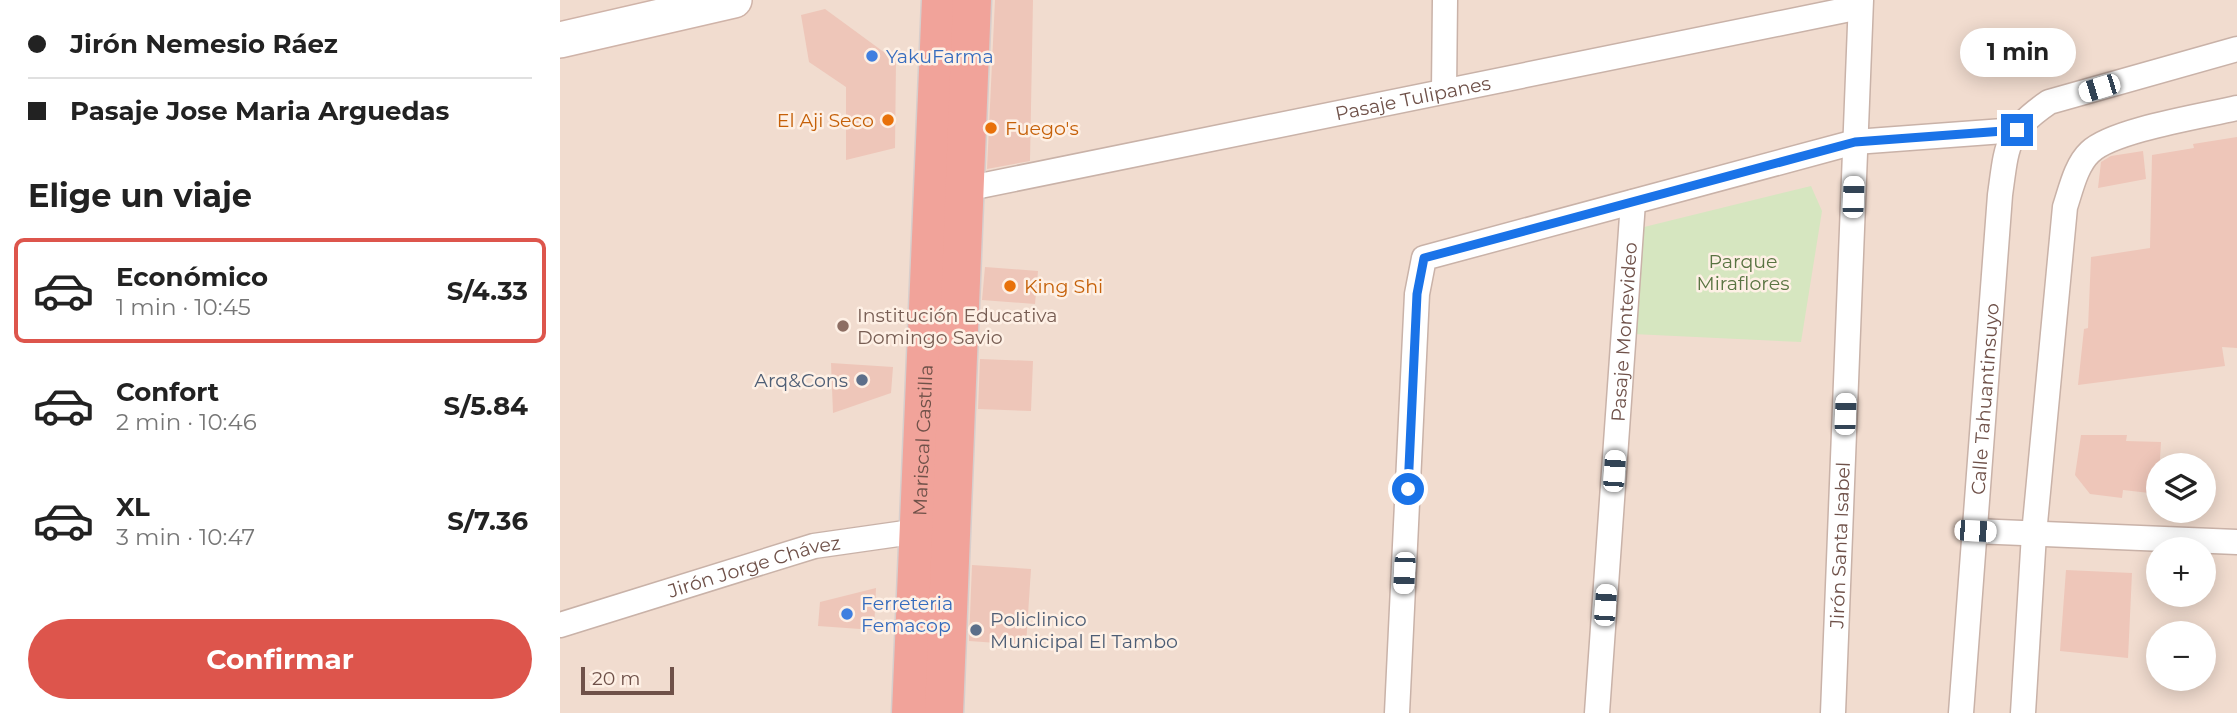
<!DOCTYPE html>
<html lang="es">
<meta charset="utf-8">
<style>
body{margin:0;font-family:Montserrat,sans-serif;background:#f6f6f6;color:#222;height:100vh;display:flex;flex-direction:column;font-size:26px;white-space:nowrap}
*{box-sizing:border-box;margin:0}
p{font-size:23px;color:#767676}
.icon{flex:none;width:38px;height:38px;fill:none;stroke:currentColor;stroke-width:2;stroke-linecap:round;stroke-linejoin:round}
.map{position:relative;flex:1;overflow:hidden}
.sheet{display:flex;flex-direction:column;background:#fff;width:560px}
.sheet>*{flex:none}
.banner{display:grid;align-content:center;height:154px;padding:0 28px;background:#fff}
.tools{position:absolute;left:1586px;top:453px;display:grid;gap:14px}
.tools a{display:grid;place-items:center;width:70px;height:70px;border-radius:50%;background:#fff;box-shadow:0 4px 18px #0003;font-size:35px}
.scale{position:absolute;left:21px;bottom:18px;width:93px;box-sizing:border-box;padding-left:7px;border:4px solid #6f5149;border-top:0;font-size:19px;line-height:24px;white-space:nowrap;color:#6f5149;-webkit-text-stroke:5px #fef0e5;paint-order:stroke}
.end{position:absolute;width:32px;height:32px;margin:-16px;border:9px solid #1a73e8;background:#fff;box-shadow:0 0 0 4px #fff}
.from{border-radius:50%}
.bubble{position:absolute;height:49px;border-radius:24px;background:#fff;box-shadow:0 4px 18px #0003;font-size:23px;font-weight:700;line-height:49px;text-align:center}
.car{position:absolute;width:21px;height:42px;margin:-21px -10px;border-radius:9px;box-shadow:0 0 5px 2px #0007;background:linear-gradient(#fff 24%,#345 0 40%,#fff 0 76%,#345 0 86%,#fff 0)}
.banner b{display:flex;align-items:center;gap:24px;height:66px;font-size:26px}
.banner b+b{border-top:2px solid #e0e0e0}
.banner i{width:18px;height:18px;background:#222}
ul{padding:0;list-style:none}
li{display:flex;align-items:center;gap:21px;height:105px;margin:0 14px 10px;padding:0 14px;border:4px solid transparent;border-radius:10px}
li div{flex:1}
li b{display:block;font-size:26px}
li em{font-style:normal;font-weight:700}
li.current{border-color:#dd554c}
li>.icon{width:63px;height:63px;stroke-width:1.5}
h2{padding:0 28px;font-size:32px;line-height:84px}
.action{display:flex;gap:14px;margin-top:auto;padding:14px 28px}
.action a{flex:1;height:80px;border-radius:42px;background:#dd554c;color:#fff;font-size:28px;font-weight:700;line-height:80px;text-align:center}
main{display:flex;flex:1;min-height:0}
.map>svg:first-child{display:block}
.residential{fill:#f1dccf;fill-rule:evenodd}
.green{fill:#d6e6c0}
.building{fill:#eec6b9}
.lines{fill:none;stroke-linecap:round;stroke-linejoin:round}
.street-casing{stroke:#c9b2a8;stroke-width:27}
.secondary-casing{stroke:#cfb3a8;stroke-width:38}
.highway-casing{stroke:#d7cecc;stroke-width:41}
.street{stroke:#fff;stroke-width:24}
.secondary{stroke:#fff;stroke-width:35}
.highway{stroke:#f1a39a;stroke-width:38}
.route{stroke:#1a73e8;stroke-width:9}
.shop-dot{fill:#3f7fe0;stroke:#fef0e5;stroke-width:2.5}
.food-dot{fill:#e8710a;stroke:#fef0e5;stroke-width:2.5}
.education-dot{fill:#8d6e63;stroke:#fef0e5;stroke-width:2.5}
.service-dot{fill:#5c6f8a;stroke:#fef0e5;stroke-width:2.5}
.labels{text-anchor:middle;stroke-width:5;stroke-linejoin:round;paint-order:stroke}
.shop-label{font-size:19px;fill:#366cbe;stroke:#fef0e5;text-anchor:start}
.street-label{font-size:19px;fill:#6f5149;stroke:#fef0e5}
.food-label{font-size:19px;fill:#c56008;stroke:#fef0e5;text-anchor:start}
.park-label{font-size:19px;fill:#597442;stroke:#fef0e5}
.education-label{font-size:19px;fill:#785e54;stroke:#fef0e5;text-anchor:start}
.service-label{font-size:19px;fill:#4e5e75;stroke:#fef0e5;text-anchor:end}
</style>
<main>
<section class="sheet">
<div class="banner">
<b><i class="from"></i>Jirón Nemesio Ráez</b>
<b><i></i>Pasaje Jose Maria Arguedas</b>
</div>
<h2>Elige un viaje</h2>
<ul>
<li class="current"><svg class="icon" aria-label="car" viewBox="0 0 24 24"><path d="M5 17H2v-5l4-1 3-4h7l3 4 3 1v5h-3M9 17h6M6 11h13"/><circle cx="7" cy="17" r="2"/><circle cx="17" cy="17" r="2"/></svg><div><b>Económico</b><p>1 min · 10:45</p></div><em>S/4.33</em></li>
<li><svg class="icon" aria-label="car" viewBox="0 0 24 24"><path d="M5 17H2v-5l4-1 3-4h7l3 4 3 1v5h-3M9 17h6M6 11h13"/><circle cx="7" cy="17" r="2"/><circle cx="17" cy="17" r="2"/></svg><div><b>Confort</b><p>2 min · 10:46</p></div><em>S/5.84</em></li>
<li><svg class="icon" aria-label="car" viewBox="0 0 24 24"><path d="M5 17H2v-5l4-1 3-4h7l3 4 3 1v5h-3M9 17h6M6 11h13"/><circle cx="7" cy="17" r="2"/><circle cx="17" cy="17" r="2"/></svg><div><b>XL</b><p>3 min · 10:47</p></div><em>S/7.36</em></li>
</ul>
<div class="action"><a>Confirmar</a></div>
</section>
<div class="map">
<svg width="1677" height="713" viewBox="0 0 1677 713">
<rect width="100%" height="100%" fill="#faece0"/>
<path class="residential" d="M0,0H1677V713H0ZM1598,466H1643V511H1598ZM1598,550H1643V595H1598ZM1598,634H1643V679H1598Z"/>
<path class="green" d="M1251,186L1262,211L1241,342L1073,334L1080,228Z"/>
<g class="building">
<path d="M435,0H473L470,161L427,169Z"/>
<path d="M265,9L336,61L335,148L286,160V87L249,62L241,15Z"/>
<path d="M1677,137V348L1662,347L1665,366L1518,385L1524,329L1528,328L1531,257L1590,248L1592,155L1634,148L1633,144Z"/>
<path d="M1583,151L1586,179L1538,188L1541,162L1551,156Z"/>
<path d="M425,267L478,271L475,304L422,300Z"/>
<path d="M420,359L473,361L471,411L418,409Z"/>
<path d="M271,363L333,367L331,393L273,413Z"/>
<path d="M1521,435H1567L1566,441L1601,442L1598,494L1563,490L1562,498L1530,494L1515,475Z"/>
<path d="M412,565L471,569L466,645L409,641Z"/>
<path d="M1506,570L1572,573L1568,658L1500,651Z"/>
<path d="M316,588L314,630L258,626L260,602Z"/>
</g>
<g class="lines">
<defs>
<g id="street">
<path d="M884,91L885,0"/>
<path id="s1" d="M405,189L1300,7"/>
<path d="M1415,531L1677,542"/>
<path id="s2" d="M0,625L254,546L373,529"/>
<path d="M837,713L857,294L864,258L1295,142L1457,130"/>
<path id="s3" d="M1037,713L1073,202"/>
<path id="s4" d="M1273,713L1301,0"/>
<path id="s5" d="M1401,713L1440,195C1447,145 1445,132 1489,102L1677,49"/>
<path d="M1463,713L1474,534L1505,207C1511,189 1516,165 1530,152C1553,130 1643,116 1677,108"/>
</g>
<path id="secondary" d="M0,40L174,0"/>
<g id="highway">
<path id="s6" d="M351,713L381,0"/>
<path d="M384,713L412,0"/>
</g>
</defs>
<use href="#street" class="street-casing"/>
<use href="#secondary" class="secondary-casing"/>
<use href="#highway" class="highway-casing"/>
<use href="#street" class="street"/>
<use href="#secondary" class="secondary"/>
<use href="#highway" class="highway"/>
</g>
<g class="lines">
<path class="route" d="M848,489L857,294L864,258L1295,142L1457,130"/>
</g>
<g class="shop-dot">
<circle cx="312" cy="56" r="7"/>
<circle cx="287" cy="614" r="7"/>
</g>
<g class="food-dot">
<circle cx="328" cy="120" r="7"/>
<circle cx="431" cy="128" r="7"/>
<circle cx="450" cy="286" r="7"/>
</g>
<circle class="education-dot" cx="283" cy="326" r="7"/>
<g class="service-dot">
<circle cx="302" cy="380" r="7"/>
<circle cx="416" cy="630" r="7"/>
</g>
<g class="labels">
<g class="shop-label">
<text x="326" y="63">YakuFarma</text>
<text x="301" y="610">Ferreteria<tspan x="301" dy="22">Femacop</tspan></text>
</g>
<g class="street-label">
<text dy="7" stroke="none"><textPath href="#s1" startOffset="457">Pasaje Tulipanes</textPath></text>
<text dy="7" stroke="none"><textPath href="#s3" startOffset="382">Pasaje Montevideo</textPath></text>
<text dy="7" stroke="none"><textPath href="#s5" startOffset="315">Calle Tahuantinsuyo</textPath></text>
<text dy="7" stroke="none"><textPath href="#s6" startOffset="273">Mariscal Castilla</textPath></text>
<text dy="7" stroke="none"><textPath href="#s4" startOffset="168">Jirón Santa Isabel</textPath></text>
<text dy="7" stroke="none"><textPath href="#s2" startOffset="203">Jirón Jorge Chávez</textPath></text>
</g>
<g class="food-label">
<text x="314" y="127" text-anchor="end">El Aji Seco</text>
<text x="445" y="135">Fuego's</text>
<text x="464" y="293">King Shi</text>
</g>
<g class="park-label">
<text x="1183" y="268">Parque<tspan x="1183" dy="22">Miraflores</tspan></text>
</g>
<g class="education-label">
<text x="297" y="322">Institución Educativa<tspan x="297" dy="22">Domingo Savio</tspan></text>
</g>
<g class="service-label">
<text x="288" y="387">Arq&amp;Cons</text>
<text x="430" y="626" text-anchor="start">Policlinico<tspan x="430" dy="22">Municipal El Tambo</tspan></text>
</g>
</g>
</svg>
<div class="tools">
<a><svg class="icon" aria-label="layers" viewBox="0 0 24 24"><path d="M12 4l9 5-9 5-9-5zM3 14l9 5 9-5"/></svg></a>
<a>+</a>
<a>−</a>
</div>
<div class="scale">20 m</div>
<i class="end from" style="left:848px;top:489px"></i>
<i class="end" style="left:1457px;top:130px"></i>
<div class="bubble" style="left:1400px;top:28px;width:116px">1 min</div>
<i class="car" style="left:1539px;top:88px;rotate:253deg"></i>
<i class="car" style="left:1293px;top:197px;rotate:2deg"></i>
<i class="car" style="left:1285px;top:414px;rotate:2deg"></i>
<i class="car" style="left:1054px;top:471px;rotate:4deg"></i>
<i class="car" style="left:1415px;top:531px;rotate:93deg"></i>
<i class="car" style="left:844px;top:573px;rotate:183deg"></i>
<i class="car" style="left:1045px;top:605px;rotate:4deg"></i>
</div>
</main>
